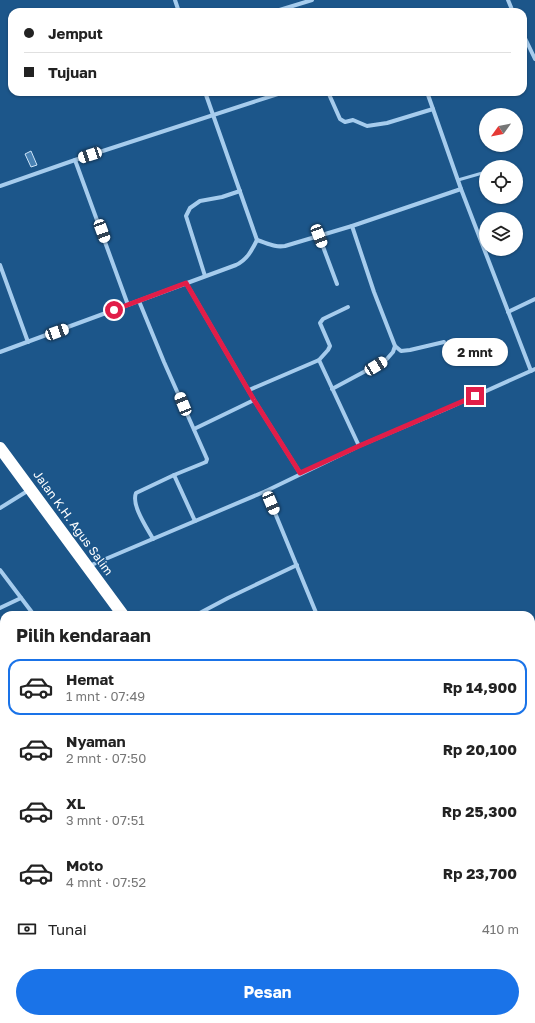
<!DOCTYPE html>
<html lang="id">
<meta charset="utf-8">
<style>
body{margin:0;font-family:"Golos Text",sans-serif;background:#f6f6f6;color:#222;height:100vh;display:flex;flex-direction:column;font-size:15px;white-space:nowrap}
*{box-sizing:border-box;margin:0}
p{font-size:13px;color:#767676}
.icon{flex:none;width:22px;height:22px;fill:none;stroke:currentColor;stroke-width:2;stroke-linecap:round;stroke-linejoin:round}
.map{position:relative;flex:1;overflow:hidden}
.details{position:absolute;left:0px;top:611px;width:535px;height:412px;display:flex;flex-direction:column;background:#fff;border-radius:12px 12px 0 0;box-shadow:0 1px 3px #0004}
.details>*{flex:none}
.top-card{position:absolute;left:8px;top:8px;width:519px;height:88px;border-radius:12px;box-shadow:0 1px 3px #0004;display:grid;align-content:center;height:88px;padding:0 16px;background:#fff}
.needle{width:26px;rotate:237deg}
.controls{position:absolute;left:479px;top:108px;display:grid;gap:8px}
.controls a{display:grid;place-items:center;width:44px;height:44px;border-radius:50%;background:#fff;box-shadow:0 1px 3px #0004;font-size:20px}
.end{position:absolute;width:18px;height:18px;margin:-9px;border:5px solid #e11d48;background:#fff;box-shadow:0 0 0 2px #fff}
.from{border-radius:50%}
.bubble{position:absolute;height:28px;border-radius:14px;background:#fff;box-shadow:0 1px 3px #0004;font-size:13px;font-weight:700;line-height:28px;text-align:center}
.car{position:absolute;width:12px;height:24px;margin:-12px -6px;border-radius:5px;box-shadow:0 0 3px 1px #0007;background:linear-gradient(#fff 24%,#345 0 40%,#fff 0 76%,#345 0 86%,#fff 0)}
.top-card b{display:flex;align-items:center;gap:14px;height:38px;font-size:15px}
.top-card b+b{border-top:1px solid #e0e0e0}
.top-card i{width:10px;height:10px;background:#222}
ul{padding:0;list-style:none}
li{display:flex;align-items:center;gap:12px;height:56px;margin:0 8px 6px;padding:0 8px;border:2px solid transparent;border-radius:12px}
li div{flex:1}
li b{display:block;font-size:15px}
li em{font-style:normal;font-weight:700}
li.selected{border-color:#1a73e8}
li>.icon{width:36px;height:36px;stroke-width:1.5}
h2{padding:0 16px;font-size:18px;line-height:48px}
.pay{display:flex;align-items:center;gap:10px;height:44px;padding:0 16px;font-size:15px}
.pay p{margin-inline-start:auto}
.action{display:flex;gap:8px;margin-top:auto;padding:8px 16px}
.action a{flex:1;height:46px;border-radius:24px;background:#1a73e8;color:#fff;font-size:16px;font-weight:700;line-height:46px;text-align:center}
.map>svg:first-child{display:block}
.building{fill:#4982b4;stroke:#cce4f9}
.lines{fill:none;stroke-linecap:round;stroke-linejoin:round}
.lane{stroke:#a6cced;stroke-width:3}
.street{stroke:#a6cced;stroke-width:4}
.secondary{stroke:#d3e7f9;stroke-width:8}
.highway{stroke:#fff;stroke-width:12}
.route{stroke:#e11d48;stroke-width:5}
.labels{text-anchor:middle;stroke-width:3;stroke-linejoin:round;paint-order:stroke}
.street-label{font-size:12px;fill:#fff;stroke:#1c568a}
</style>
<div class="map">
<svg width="535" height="1023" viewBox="0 0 535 1023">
<rect width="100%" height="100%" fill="#1c568a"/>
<g class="building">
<path d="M31,151L37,165L31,167L25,154Z"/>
<path d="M33,1019H41L42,1023H34Z"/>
<path d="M232,1019H242L243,1022L233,1023Z"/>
</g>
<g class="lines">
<path class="lane" d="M458,180L486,172"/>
<g class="street">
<path d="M175,0L179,12"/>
<path d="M508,0L513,12"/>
<path d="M273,12L312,0"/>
<path d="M523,34L535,59"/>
<path d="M205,92L257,240"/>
<path d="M328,92L340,119L345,122L353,120L367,126L387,123L433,109"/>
<path d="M427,92L461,189L531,371"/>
<path d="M75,160L128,305"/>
<path d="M0,186L75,160L284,92"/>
<path d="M319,236L337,284"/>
<path d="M0,265L28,342"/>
<path d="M205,276L186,216L190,208L200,201L222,197L240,191"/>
<path d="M186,283L254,400L300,473"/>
<path d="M139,301L164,362L207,459L206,462L174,475L136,493C131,505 147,528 153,539"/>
<path d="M508,312L535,299"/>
<path d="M395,346L401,351L410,350L444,342"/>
<path d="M0,352L236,265C247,260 252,250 257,240C267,243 275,248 285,246L352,226L461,189"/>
<path d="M319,360L328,350L330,346L320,323L323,319L348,307"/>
<path d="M332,389L386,360L393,352L395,346L374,292L352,226"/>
<path d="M249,390L319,360L359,446"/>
<path d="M194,429L254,400"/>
<path d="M174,475L195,521"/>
<path d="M266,491L317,615"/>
<path d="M0,508L29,490"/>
<path d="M89,566L266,491L359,446L446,409L535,369"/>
<path d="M0,570L34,615"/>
<path d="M0,608L21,598"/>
<path d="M196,615L228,598L297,565"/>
<path d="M0,805L4,803"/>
<path d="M0,903L4,912"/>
<path d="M0,960L4,959"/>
<path d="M531,966L535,971"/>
<path d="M146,1019L148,1023"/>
<path d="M170,1023L182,1019"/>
<path d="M401,1023L411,1019"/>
</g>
<g class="secondary">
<path d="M531,852L535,851"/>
<path d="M0,1009L4,1008"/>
</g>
<g class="highway">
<path d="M0,448L123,615"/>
<path d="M425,1019L428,1023"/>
</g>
</g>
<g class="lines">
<path class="route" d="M114,310L186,283L254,400L300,473L359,446L475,396"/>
</g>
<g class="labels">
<g class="street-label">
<text transform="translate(73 523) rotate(54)" y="4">Jalan K.H. Agus Salim</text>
</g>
</g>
</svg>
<div class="controls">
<a><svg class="needle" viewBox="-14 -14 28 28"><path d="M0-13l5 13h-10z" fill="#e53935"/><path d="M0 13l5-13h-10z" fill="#767676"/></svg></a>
<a><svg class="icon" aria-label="locate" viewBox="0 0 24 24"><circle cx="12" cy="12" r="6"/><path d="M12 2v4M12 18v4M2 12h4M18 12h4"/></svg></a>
<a><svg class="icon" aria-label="layers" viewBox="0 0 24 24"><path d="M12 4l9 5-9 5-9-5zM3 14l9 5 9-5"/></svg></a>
</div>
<i class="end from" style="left:114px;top:310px"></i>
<i class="end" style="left:475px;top:396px"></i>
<div class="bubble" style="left:442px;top:338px;width:66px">2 mnt</div>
<i class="car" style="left:90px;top:155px;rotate:252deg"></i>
<i class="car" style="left:102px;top:231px;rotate:160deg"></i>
<i class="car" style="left:319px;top:236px;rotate:159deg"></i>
<i class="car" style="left:57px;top:332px;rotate:70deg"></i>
<i class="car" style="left:376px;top:366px;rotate:59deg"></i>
<i class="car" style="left:183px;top:404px;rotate:338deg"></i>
<i class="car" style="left:271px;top:503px;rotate:157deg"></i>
<div class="top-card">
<b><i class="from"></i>Jemput</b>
<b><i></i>Tujuan</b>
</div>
<section class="details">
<h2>Pilih kendaraan</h2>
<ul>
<li class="selected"><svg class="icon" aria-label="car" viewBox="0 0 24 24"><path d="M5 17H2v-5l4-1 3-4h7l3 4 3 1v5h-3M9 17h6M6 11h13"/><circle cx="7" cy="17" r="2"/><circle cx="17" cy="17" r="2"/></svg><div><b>Hemat</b><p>1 mnt · 07:49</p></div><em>Rp 14,900</em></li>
<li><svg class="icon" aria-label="car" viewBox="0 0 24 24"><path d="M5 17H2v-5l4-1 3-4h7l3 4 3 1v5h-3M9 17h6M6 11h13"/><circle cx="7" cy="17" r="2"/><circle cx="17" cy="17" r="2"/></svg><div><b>Nyaman</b><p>2 mnt · 07:50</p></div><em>Rp 20,100</em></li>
<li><svg class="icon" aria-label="car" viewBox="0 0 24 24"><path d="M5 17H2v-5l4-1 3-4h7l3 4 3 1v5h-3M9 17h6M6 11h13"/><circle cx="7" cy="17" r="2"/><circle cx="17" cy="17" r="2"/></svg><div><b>XL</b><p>3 mnt · 07:51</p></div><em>Rp 25,300</em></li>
<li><svg class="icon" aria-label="car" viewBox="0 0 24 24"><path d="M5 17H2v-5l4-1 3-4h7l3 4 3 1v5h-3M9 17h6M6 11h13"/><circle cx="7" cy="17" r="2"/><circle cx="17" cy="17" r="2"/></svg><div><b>Moto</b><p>4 mnt · 07:52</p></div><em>Rp 23,700</em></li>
</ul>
<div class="pay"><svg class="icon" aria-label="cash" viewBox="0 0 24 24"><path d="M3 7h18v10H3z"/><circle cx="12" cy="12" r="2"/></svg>Tunai<p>410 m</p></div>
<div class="action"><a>Pesan</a></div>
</section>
</div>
